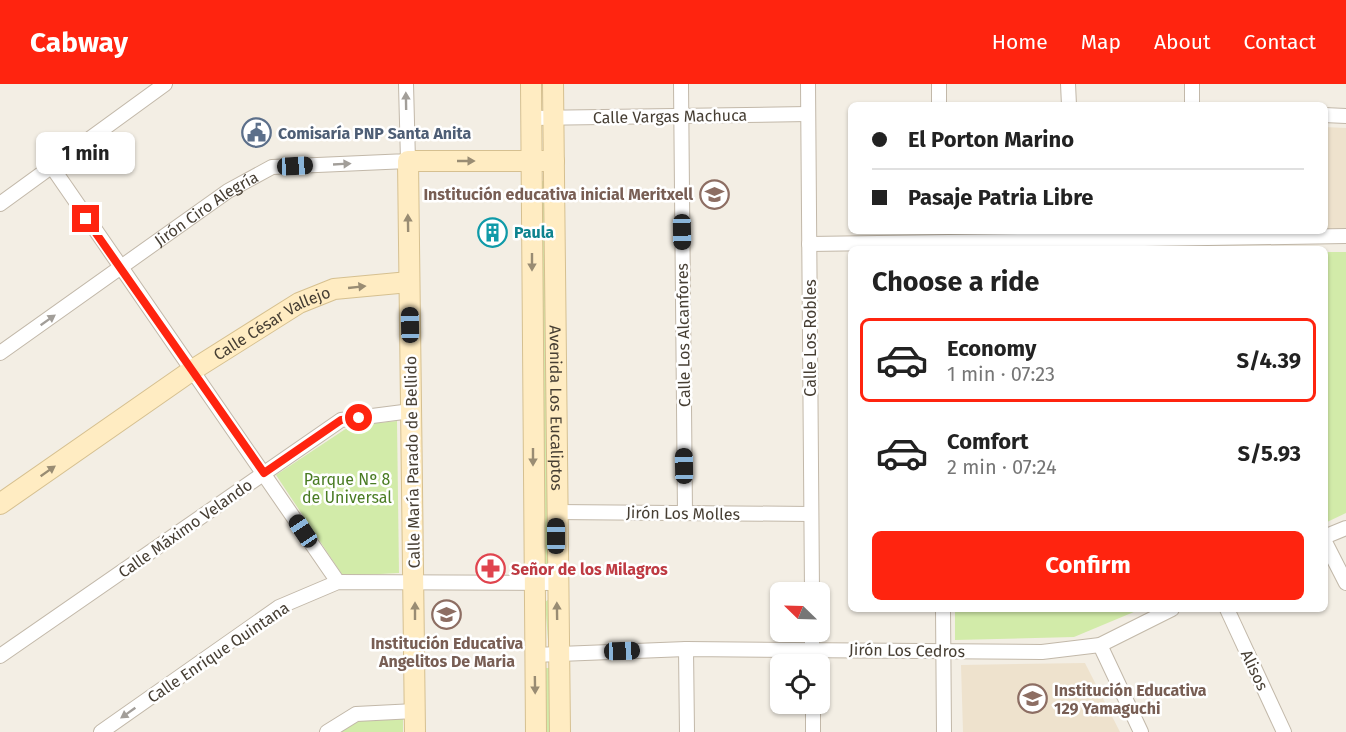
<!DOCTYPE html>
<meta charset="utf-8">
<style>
body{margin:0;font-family:"Fira Sans",sans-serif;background:#f2f2f2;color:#222;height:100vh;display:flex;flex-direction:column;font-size:22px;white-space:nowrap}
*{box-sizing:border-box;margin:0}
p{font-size:20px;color:#767676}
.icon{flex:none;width:33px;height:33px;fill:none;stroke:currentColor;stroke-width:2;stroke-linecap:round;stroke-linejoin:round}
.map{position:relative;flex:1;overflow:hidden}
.panel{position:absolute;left:848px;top:162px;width:480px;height:366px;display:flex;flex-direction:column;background:#fff;border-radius:9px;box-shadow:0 2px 4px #0004}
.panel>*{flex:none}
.hud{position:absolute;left:848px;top:18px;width:480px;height:132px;border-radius:9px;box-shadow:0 2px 4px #0004;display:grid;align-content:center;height:132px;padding:0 24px;background:#fff}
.needle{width:39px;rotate:293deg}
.buttons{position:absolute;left:770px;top:498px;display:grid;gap:12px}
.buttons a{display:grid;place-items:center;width:60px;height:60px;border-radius:9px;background:#fff;box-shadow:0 2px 4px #0004;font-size:30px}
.end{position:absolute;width:27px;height:27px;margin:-14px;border:8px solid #ff240f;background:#fff;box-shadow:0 0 0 3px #fff}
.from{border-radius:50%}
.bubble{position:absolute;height:42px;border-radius:9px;background:#fff;box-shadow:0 2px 4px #0004;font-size:20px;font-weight:700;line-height:42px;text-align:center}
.car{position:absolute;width:18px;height:36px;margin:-18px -9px;border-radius:8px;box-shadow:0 0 4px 2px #0007;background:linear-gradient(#222 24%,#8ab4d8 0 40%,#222 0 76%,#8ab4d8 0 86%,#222 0)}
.hud b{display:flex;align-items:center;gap:21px;height:57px;font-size:22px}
.hud b+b{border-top:2px solid #e0e0e0}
.hud i{width:15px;height:15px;background:#222}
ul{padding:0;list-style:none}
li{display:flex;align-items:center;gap:18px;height:84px;margin:0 12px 9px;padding:0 12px;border:3px solid transparent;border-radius:9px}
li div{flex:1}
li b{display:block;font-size:22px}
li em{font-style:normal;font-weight:700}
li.current{border-color:#ff240f}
li>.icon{width:54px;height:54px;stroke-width:1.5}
h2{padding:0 24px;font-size:27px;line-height:72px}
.button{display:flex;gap:12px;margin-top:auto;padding:12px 24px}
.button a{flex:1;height:69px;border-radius:9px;background:#ff240f;color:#fff;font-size:24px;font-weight:700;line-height:69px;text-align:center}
header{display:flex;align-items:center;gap:36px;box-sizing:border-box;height:84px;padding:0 30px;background:#ff240f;color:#fff}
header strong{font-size:28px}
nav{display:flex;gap:33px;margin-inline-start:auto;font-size:21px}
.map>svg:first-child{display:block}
.education{fill:#eee2cd}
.green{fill:#d2eba9}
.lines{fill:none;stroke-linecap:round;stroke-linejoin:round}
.street-casing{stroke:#c2b8a9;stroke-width:16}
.secondary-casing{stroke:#d6c090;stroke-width:22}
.street{stroke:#fff;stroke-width:14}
.secondary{stroke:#ffecc2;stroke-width:20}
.oneway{fill:#a29e99}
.oneway2{fill:#998c73}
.route{stroke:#ff240f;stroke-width:8}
.labels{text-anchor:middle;stroke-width:5;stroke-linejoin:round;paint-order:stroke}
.street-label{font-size:16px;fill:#463e33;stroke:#fff}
.service-label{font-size:16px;font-weight:bold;fill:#4e5e75;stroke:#fff;text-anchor:start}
.education-label{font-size:16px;font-weight:bold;fill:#785e54;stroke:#fff;text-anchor:end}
.culture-label{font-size:16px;font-weight:bold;fill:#0d838f;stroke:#fff;text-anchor:start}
.park-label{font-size:16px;fill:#4a7c23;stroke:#fff}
.health-label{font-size:16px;font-weight:bold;fill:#be3a42;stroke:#fff;text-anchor:start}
</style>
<header>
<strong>Cabway</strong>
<nav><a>Home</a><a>Map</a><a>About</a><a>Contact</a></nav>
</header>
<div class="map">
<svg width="1346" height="648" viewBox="0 0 1346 648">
<rect width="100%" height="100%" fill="#f3eee4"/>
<g class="education">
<path d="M1324,43L1346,44V145H1325Z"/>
<path d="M1085,579L1120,648H963L961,581Z"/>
</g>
<g class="green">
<path d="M540,97H546L551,486L543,483Z"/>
<path d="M1325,168H1346V429L1325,439Z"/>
<path d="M397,337L399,489L343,492L276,391L350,342Z"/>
<path d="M549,515L552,554L548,556L545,518Z"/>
<path d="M955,525H1141L1074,553L955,556Z"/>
<path d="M545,584H551L553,648H546Z"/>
<path d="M365,631H403V648H340Z"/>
</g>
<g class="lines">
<defs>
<g id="street">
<path d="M681,0L685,429"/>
<path d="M808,0L812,508"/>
<path d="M939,0V21"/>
<path d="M1068,0L1069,21"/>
<path d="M1192,0V21"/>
<path d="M1324,31L1346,32"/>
<path d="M531,34L808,30"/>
<path d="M52,83L338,498"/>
<path d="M0,120L165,0"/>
<path d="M809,160L1346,152"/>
<path id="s1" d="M0,269L228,107L272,83L408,77L406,0"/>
<path d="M555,428L811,430"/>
<path d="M1324,453L1346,444"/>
<path d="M1324,456L1346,499"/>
<path d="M943,525L944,648"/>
<path d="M1227,525L1284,648"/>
<path d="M812,548V580"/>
<path d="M1100,561L1141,648"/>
<path d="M686,565L687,648"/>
<path d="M534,571L686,565L1042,568L1100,561L1172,525"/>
<path d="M0,572L341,336L411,327"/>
<path d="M813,620V648"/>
<path d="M101,648L279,523L338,498L556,499"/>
<path d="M327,648L356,630L415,627"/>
</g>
<g id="secondary">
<path d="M531,0L536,648"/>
<path id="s2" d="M553,0L560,648"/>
<path id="s3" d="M0,420L191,287L299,219L334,205L409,198"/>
<path d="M415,648L408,77H554"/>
</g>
</defs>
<use href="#street" class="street-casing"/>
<use href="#secondary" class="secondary-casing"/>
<use href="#street" class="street"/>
<use href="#secondary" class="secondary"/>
</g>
<defs><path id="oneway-solid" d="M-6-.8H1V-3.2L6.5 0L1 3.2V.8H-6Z" transform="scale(1.5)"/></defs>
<g class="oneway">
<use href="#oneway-solid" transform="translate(406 17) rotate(-91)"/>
<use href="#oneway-solid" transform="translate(342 80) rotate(-3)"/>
<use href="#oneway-solid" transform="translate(48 236) rotate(-35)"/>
<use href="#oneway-solid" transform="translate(128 629) rotate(145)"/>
</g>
<g class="oneway2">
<use href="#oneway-solid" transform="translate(466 77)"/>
<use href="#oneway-solid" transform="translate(408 139) rotate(-91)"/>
<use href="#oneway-solid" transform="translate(532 178) rotate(90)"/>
<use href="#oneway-solid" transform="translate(357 203) rotate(-6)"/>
<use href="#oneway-solid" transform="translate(533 373) rotate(90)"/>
<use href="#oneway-solid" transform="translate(48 387) rotate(-35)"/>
<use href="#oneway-solid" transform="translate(415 527) rotate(-90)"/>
<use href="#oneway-solid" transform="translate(557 527) rotate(-91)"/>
<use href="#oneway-solid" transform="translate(535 601) rotate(89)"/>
</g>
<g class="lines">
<path class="route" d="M86,135L264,389L341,336L359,334"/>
</g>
<defs>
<symbol id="civic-ring" viewBox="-11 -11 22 22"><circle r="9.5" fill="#fff" stroke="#5c6f8a" stroke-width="1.5"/><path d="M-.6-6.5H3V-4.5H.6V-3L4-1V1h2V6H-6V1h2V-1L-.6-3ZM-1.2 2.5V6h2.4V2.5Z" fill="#5c6f8a"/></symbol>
<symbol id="school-ring" viewBox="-11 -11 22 22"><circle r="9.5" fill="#fff" stroke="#8d6e63" stroke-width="1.5"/><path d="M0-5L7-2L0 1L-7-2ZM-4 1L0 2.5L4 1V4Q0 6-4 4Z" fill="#8d6e63"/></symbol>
<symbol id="building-ring" viewBox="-11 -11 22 22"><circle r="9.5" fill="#fff" stroke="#0f9aa8" stroke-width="1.5"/><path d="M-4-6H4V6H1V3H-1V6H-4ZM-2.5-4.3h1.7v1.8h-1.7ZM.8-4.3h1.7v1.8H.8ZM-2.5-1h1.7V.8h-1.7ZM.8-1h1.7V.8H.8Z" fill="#0f9aa8"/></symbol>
<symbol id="pharmacy-ring" viewBox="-11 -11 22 22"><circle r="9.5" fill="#fff" stroke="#e0444e" stroke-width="1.5"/><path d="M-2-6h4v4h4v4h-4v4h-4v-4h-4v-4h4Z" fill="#e0444e"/></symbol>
</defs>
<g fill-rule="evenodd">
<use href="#civic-ring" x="240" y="32" width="33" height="33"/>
<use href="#school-ring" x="698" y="94" width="33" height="33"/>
<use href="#building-ring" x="476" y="132" width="33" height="33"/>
<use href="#pharmacy-ring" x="474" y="468" width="33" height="33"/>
<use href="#school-ring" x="430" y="514" width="33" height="33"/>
<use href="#school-ring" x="1016" y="598" width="33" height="33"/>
</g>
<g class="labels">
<g class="street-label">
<text transform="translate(670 32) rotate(-1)" y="6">Calle Vargas Machuca</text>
<text dy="6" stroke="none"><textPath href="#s1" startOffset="252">Jirón Ciro Alegría</textPath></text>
<text dy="6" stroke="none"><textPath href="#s3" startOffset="327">Calle César Vallejo</textPath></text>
<text transform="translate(683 251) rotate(-91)" y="6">Calle Los Alcanfores</text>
<text transform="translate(810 254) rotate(-90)" y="6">Calle Los Robles</text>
<text dy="6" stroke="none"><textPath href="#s2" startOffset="324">Avenida Los Eucaliptos</textPath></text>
<text transform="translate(412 378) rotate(-91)" y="6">Calle María Parado de Bellido</text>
<text transform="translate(683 429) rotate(1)" y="6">Jirón Los Molles</text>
<text transform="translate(185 444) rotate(-35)" y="6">Calle Máximo Velando</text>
<text transform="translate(907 566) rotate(1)" y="6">Jirón Los Cedros</text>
<text transform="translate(218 568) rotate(-34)" y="6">Calle Enrique Quintana</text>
<text transform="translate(1255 586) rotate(65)" y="6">Alisos</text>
</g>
<g class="service-label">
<text x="278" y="55">Comisaría PNP Santa Anita</text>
</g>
<g class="education-label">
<text x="693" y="116">Institución educativa inicial Meritxell</text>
<text x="447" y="565" text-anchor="middle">Institución Educativa<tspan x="447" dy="18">Angelitos De Maria</tspan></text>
<text x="1054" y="612" text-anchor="start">Institución Educativa<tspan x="1054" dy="18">129 Yamaguchi</tspan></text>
</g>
<g class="culture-label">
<text x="514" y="154">Paula</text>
</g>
<g class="park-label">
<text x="347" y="401">Parque Nº 8<tspan x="347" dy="18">de Universal</tspan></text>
</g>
<g class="health-label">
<text x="511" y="491">Señor de los Milagros</text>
</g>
</g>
</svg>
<div class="buttons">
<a><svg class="needle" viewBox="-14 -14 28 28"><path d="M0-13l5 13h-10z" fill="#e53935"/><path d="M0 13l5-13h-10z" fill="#767676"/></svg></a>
<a><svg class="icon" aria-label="locate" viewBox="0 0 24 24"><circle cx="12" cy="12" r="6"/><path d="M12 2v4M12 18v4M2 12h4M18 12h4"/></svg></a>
</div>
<i class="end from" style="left:359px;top:334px"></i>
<i class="end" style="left:86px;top:135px"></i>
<div class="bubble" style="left:36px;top:48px;width:99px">1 min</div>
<i class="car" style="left:295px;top:82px;rotate:87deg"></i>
<i class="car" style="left:682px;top:148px;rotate:179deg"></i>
<i class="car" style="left:410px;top:241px;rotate:359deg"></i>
<i class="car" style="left:684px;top:382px;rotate:359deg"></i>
<i class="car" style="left:303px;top:447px;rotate:326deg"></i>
<i class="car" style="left:556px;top:452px;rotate:0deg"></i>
<i class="car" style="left:622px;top:567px;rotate:88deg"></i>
<div class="hud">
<b><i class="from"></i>El Porton Marino</b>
<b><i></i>Pasaje Patria Libre</b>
</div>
<section class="panel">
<h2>Choose a ride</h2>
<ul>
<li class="current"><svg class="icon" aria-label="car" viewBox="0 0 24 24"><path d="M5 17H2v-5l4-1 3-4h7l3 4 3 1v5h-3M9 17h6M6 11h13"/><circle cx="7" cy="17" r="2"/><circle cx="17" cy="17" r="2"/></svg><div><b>Economy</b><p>1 min · 07:23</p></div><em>S/4.39</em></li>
<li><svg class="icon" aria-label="car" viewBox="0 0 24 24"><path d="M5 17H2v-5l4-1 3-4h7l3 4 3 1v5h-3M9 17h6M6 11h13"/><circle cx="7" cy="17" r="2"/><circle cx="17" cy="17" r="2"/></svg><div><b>Comfort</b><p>2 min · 07:24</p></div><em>S/5.93</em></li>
</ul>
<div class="button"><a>Confirm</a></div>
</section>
</div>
